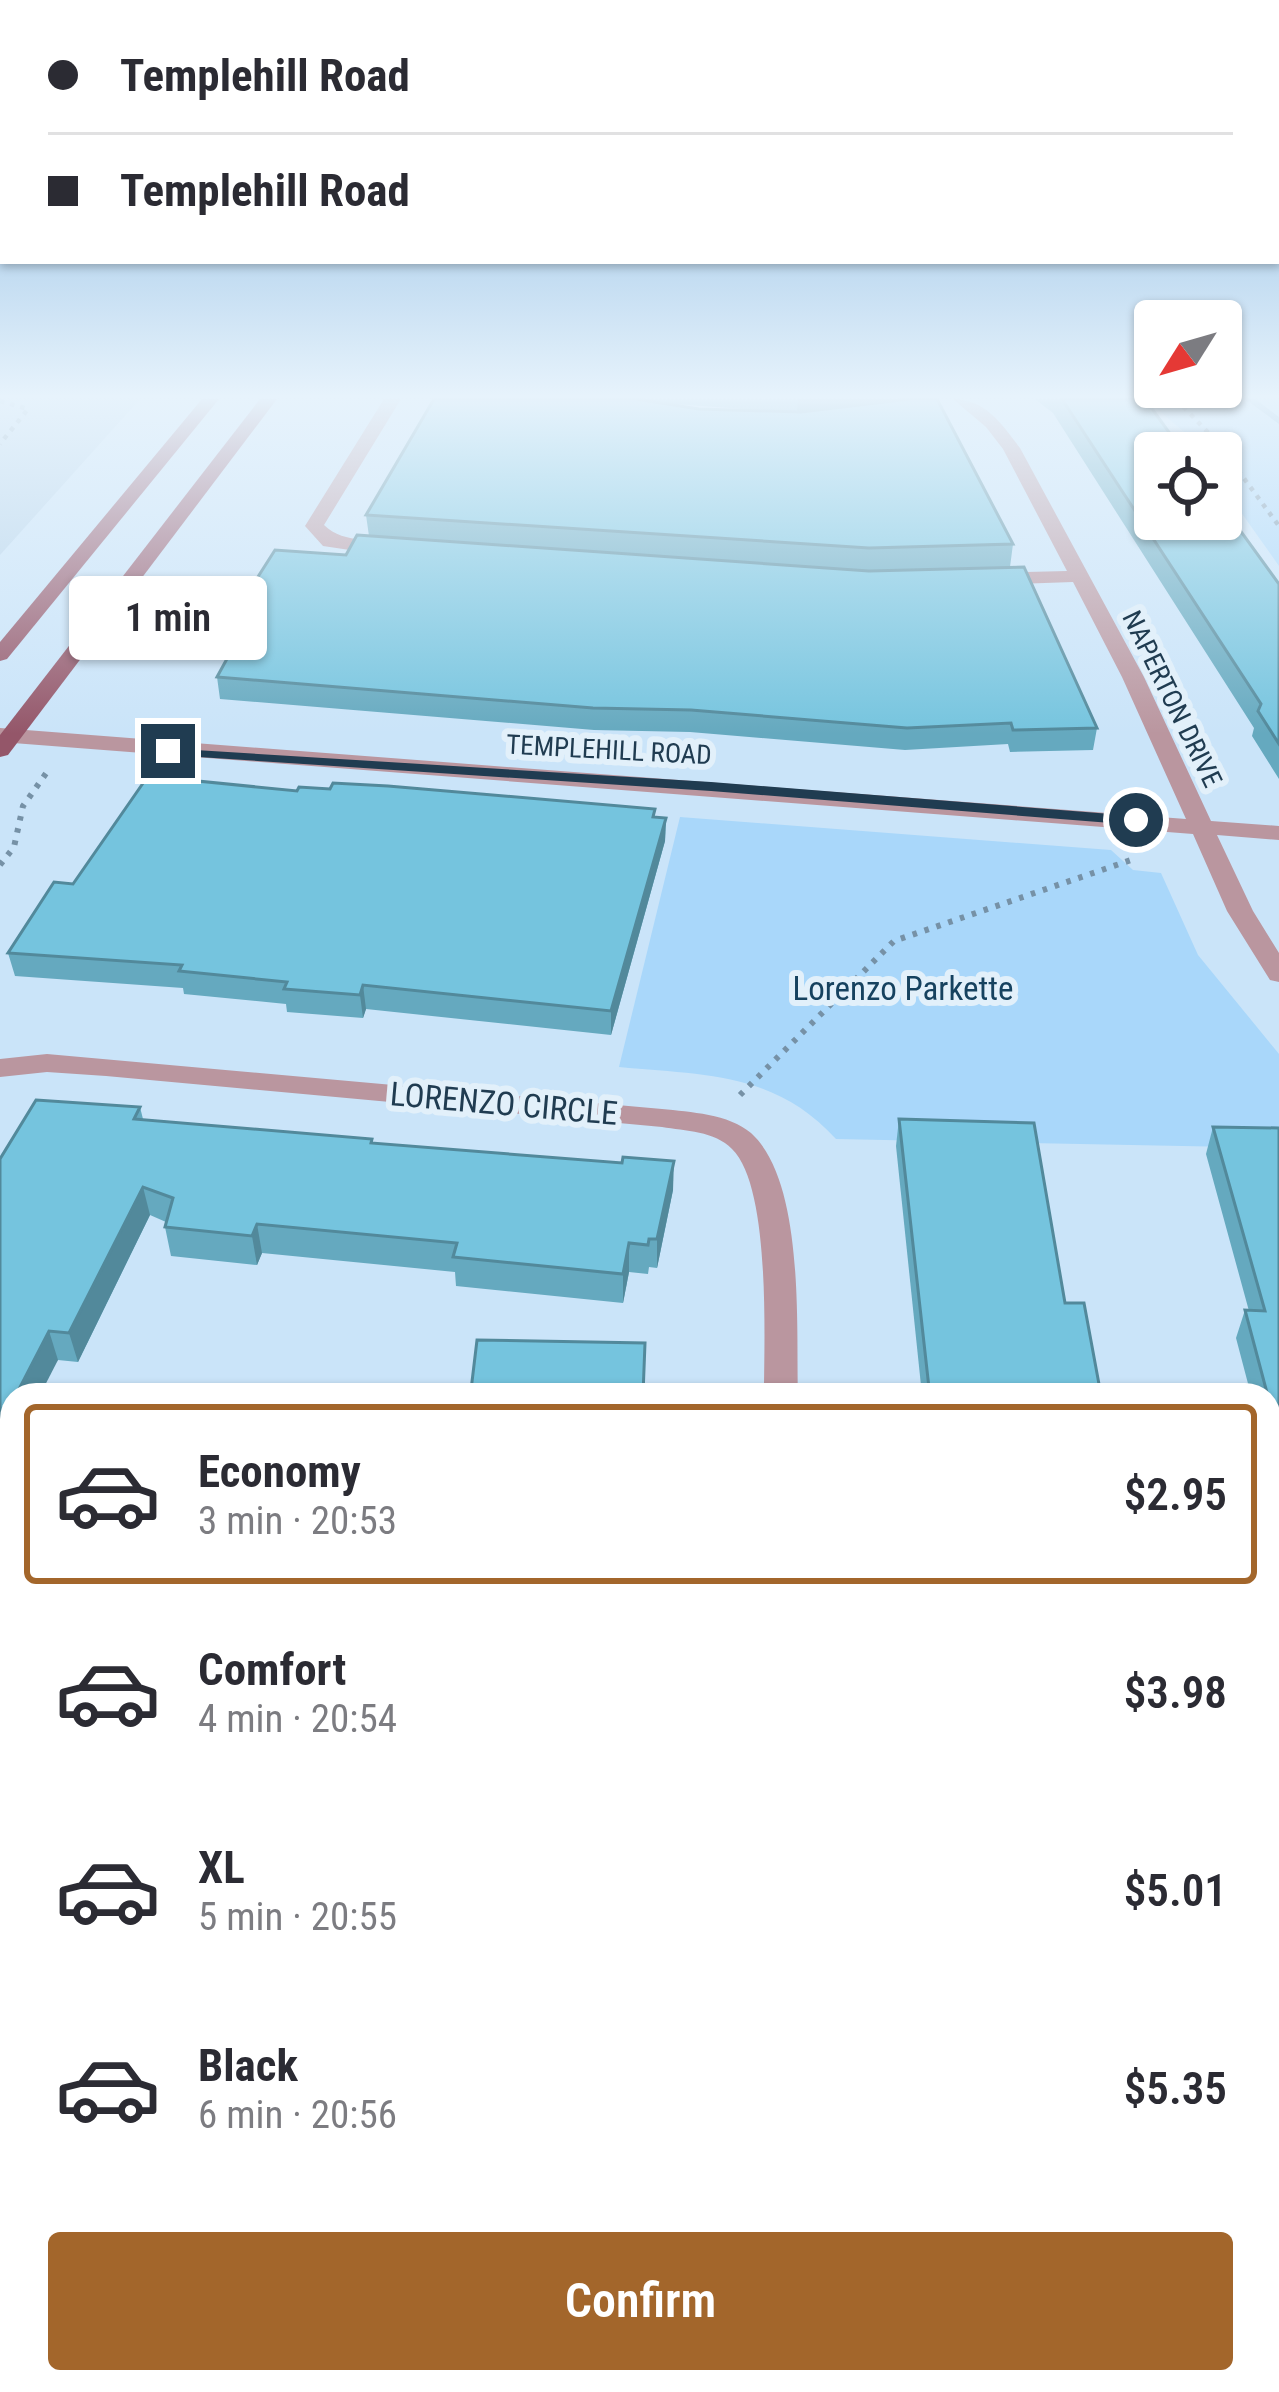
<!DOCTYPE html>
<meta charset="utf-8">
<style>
body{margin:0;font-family:"Roboto Condensed",sans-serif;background:#f2f2f3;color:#2b2b33;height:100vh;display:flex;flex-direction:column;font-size:45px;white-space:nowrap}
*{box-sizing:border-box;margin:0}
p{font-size:39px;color:#7c7c81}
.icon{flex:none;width:66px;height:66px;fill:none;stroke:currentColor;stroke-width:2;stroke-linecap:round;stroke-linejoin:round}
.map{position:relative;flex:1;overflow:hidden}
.sheet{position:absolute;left:0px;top:1383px;width:1281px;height:1011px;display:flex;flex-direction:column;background:#fff;border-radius:36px 36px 0 0;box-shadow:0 3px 9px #0004}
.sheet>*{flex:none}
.hud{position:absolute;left:0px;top:0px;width:1281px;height:264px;box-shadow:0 3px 9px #0004;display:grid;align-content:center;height:264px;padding:0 48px;background:#fff}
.needle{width:78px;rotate:233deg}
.controls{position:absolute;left:1134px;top:300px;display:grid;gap:24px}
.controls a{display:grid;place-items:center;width:108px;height:108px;border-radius:12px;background:#fff;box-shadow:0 3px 9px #0004;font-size:60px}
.end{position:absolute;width:54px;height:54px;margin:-27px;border:15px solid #203c51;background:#fff;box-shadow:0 0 0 6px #fff}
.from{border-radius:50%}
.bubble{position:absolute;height:84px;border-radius:12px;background:#fff;box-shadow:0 3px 9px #0004;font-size:39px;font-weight:600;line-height:84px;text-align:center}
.hud b{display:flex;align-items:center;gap:42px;height:114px;font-size:45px}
.hud b+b{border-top:3px solid #e1e1e2}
.hud i{width:30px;height:30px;background:#2b2b33}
ul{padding:21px 0 0;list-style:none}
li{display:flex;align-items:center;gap:36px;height:180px;margin:0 24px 18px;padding:0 24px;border:6px solid transparent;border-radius:12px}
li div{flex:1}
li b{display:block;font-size:45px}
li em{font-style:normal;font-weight:600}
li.selected{border-color:#a3662b}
li>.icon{width:108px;height:108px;stroke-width:1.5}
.button{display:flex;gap:24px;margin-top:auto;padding:24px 48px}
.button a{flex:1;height:138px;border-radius:12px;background:#a3662b;color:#fff;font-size:48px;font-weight:600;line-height:138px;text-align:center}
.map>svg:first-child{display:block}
.built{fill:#b6d3ea}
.green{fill:#a9d7fa}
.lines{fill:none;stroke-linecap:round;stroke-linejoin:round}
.stream{fill:#629ac4;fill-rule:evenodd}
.path-far1{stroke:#7691a6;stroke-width:4.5;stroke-dasharray:4.5 6;stroke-linecap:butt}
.path{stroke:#7691a6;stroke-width:6;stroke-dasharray:4.5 8;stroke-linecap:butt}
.minor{fill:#ba969f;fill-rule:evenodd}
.major{fill:#945669;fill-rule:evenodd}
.wall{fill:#65a9bf;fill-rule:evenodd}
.shaded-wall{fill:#52899b}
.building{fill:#75c4de;stroke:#52899b;stroke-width:3}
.route{fill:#203c51}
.labels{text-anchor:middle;stroke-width:12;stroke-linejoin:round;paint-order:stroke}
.far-street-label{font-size:27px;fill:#203c51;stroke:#e2f0fa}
.park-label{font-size:33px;fill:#16425f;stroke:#e2f0fa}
.street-label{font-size:33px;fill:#203c51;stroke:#e2f0fa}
</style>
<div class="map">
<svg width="1279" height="2392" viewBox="0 0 1279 2392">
<rect width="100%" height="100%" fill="#cae4f9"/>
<path class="built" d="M0,399H140L0,555Z"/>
<g class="green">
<path d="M1146,399H1279V566L1221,484V453H1199L1184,432Z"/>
<path d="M680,817L1111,850L1133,870L1161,873L1198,955L1279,1054V1148L836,1139C775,1072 704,1075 619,1067Z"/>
</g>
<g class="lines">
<path class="stream" d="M1245,399H1255L1279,417V424Z"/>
<g class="path-far1">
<path d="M1176,399L1218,443L1279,526"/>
<path d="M0,401L28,409L0,444"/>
</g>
<g class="path">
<path d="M0,865L14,847L23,806L47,772"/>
<path d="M740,1095L894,941L1134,859"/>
</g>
<g class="minor">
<path d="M384,399H401L324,525C345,546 377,535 400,550L390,556L323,546L305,526Z"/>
<path d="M953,399C985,399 1002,424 1020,448L1144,677L1211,821L1279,826V840L1217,835L1253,911L1279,953V982L1270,980L1227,911L1193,834L0,742V728L1186,819L1122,677L1073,582L989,585L979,579L989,573L1067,571L1003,449L986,427Z"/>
<path d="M47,1054L662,1109C690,1112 729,1114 751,1133C805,1182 796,1327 798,1395H764C764,1340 771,1187 732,1149C715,1131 685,1131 662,1127L106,1076L47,1072L0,1077V1059Z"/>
<rect x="0" y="1734" width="12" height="36"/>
<rect x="1269" y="1766" width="10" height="36"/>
</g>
<g class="major">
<path d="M202,399H219L7,659L0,661V642Z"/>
<path d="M260,399H277L8,755L0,757V735Z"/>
</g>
</g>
<g class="wall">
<path d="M434,399H937L1013,544L1010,567L1097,728L1093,750L1010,752L1008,744L905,750L690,732L594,730L220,699L217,677L251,615L247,594L346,555L369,536L366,515ZM661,403L757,410L699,409Z"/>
<path d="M1035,399H1145L1279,584V779L1252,736L1254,728L1053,413Z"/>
<path d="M297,791L666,818L665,841L611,1035L366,1009L363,1018L287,1012L286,1004L184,994L183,988L15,976L8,953L73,884Z"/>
<path d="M140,1107L143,1119L372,1139L373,1143L673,1190L657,1268L649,1267L648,1274L629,1272L623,1303L456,1286L455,1272L262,1253L257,1265L171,1256L165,1227L166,1222L150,1215L78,1362L58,1360L12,1395L7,1508H12V1598L0,1597V1159Z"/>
<path d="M899,1119L1065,1303L1101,1395H922L896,1146Z"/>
<path d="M1213,1127L1279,1128V1651H1269V1395H1251L1236,1338L1245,1310L1249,1311L1206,1154Z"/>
<path d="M645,1343L644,1395H471V1390Z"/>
<path d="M0,1868L12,1869V2093H0Z"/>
<path d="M1276,1907H1279V2160H1270L1269,2155V1913H1273Z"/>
</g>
<g class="shaded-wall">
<path d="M798,399H911L797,413Z"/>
<path d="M666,818L665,841L611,1035V1011Z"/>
<path d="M363,985L366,1009L363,1018L360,995Z"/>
<path d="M674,1161L673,1190L657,1268V1239Z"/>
<path d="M143,1187L150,1215L78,1362L69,1333Z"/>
<path d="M257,1224L262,1253L257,1265L252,1236Z"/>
<path d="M629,1243V1272L623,1303V1274Z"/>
<path d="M49,1331L58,1360L40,1395H16Z"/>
<path d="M12,1449V1498L0,1522V1473Z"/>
</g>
<g class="building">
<path d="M434,399H636L699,409L801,412L909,399H937L1013,544L869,548L366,515Z"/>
<path d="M1062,399H1145L1184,453H1155V519H1221V504L1279,584V744L1258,711L1261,704Z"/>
<path d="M357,535L869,571L1024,567L1097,728L1013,730L1011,723L907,728L691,710L593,708L217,677L262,595L247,594L275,550L346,555Z"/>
<path d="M148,776L297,791L299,787L330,789L333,783L388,786L655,809L653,817L666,818L611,1011L363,985L360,995L284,989L287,982L179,971L182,965L8,953L54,882L73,884Z"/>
<path d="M36,1100L140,1107L134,1119L372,1139L371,1143L622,1163L623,1157L674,1161L657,1239H649L648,1245L629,1243L623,1274L453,1257L457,1243L257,1224L252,1236L165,1227L173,1198L143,1187L69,1333L49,1331L16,1395H12V1404L9,1410L12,1411V1449L0,1473V1159Z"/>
<path d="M899,1119L1034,1123L1065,1303H1084L1101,1395H937L936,1389L929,1388Z"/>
<path d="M1213,1127L1279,1128V1438L1245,1310L1265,1311Z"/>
<path d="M477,1340L645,1343L643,1395H486L487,1390H471Z"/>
<rect x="1269" y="1459" width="10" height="165"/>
<path d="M0,1507L12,1508V1571L0,1570Z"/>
<path d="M0,1868L12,1869V2065H0Z"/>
<path d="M1276,1907H1279V2123H1269V1913H1278Z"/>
<path d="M0,2314H12V2382H1269V2350L1279,2351V2392H0Z"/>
</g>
<linearGradient id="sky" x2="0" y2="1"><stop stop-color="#72aada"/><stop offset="0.54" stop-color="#e7f3fc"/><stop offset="1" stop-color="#e7f3fc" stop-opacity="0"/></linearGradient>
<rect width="1279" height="734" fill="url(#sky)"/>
<path class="route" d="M163,748L711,782L1136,816L1143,820L1136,825L711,791L168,755Z"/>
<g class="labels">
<g class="far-street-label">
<text transform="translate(1172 699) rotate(64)" y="9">NAPERTON DRIVE</text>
<text transform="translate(609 750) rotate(3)" y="9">TEMPLEHILL ROAD</text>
</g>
<g class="park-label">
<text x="903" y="1000">Lorenzo Parkette</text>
</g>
<g class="street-label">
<text transform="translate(504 1103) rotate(5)" y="12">LORENZO CIRCLE</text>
</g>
</g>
</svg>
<div class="controls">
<a><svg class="needle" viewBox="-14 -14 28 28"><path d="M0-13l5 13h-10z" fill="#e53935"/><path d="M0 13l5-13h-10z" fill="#7c7c81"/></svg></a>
<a><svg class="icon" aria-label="locate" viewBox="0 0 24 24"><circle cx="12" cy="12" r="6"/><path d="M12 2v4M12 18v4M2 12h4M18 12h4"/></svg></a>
</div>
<i class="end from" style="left:1136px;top:820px"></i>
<i class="end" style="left:168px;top:751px"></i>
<div class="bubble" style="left:69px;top:576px;width:198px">1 min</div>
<div class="hud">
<b><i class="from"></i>Templehill Road</b>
<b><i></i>Templehill Road</b>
</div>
<section class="sheet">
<ul>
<li class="selected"><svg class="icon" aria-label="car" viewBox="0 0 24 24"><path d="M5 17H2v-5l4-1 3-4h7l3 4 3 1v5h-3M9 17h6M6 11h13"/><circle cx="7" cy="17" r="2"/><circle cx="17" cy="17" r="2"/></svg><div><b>Economy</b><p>3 min · 20:53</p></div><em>$2.95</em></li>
<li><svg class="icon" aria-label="car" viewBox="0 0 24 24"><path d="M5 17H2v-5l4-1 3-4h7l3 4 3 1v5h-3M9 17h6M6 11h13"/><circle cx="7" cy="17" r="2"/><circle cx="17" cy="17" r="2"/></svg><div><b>Comfort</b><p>4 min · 20:54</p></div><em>$3.98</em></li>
<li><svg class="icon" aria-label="car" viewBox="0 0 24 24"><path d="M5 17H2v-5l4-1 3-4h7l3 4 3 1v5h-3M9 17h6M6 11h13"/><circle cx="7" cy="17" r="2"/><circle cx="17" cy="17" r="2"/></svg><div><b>XL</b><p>5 min · 20:55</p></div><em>$5.01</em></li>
<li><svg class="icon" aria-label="car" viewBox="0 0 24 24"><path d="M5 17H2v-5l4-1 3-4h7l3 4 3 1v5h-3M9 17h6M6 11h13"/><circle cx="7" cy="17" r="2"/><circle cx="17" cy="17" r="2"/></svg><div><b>Black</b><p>6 min · 20:56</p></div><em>$5.35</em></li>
</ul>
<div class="button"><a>Confirm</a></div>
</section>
</div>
